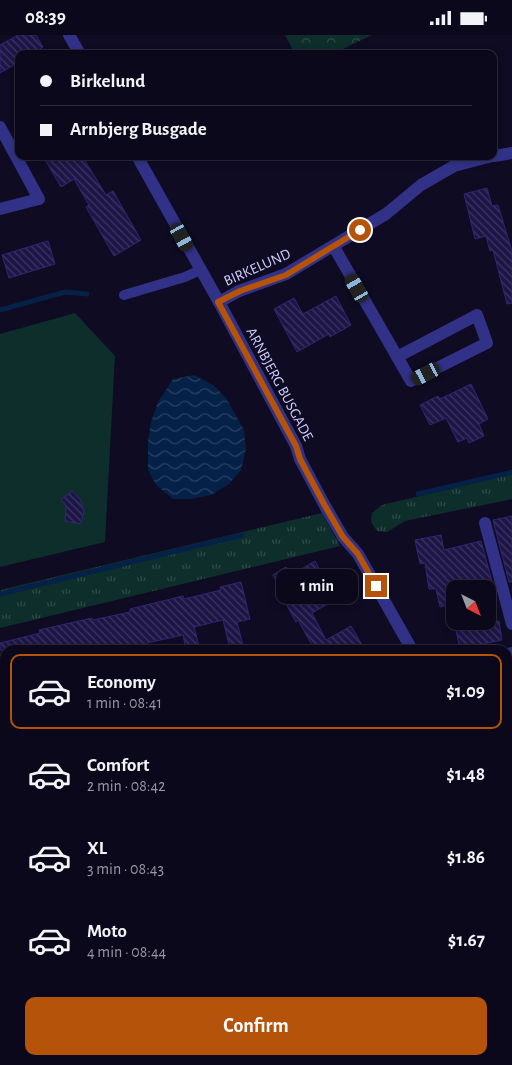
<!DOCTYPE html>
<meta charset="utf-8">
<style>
body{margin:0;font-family:"Alegreya Sans",sans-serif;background:#131123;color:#f1f3f6;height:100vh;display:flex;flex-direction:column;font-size:19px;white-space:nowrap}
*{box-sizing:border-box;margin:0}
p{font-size:16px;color:#999aa2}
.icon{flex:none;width:28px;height:28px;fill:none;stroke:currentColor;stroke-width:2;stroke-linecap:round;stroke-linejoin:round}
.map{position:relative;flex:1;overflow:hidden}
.side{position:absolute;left:0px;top:610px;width:512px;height:420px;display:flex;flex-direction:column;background:#0a081a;border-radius:15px 15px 0 0;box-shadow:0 2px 8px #0003,0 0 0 1px #2a2939}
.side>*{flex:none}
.banner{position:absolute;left:15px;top:15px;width:482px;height:110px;border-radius:10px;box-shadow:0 2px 8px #0003,0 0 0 1px #2a2939;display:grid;align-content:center;height:110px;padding:0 25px;background:#0a081a}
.needle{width:32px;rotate:138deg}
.fabs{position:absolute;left:446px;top:545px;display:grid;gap:10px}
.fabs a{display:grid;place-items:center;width:50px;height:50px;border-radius:10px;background:#0a081a;box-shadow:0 2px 8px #0003,0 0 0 1px #2a2939;font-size:25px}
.end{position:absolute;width:22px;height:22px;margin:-11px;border:6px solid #b45309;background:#fff;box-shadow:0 0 0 2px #fff}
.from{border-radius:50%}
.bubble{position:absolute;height:35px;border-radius:10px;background:#0a081a;box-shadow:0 2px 8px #0003,0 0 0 1px #2a2939;font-size:16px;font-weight:600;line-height:35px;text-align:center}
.car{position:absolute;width:15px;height:30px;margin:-15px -8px;border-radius:6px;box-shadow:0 0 4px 1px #0007;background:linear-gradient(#222 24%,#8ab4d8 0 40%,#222 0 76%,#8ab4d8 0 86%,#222 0)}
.banner b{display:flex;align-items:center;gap:18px;height:48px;font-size:19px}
.banner b+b{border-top:1px solid #2a2939}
.banner i{width:12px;height:12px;background:#f1f3f6}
ul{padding:9px 0 0;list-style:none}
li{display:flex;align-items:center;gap:15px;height:75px;margin:0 10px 8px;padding:0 15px;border:2px solid transparent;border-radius:10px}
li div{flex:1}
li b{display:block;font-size:19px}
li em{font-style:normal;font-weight:600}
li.active{border-color:#b45309}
li>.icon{width:45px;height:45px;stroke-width:1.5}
.action{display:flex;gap:10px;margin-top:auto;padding:10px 25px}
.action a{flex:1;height:58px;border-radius:10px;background:#b45309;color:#fff;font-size:20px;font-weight:600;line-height:58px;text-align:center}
.status{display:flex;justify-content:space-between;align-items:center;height:35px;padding:0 25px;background:#0a081a;direction:ltr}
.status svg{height:14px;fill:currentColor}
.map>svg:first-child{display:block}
.grass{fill:url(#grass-tufts)}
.forest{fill:url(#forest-crowns)}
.park{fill:#0e2e2b}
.water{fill:url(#water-waves)}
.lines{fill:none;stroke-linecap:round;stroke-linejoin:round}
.stream{stroke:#062147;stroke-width:5}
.building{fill:url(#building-back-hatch);stroke:#312574}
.lane{stroke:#313287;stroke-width:10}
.street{stroke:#313287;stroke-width:12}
.secondary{stroke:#6467ff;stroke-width:12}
.route{stroke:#b45309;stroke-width:6}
.labels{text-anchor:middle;stroke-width:4.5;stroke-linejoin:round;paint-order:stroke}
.street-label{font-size:15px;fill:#d1cdff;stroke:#0e0b23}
</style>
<div class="status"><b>08:39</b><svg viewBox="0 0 49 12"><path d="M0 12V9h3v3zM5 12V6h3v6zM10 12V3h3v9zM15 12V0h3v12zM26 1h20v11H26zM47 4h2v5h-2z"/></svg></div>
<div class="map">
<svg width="512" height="1030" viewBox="0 0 512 1030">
<defs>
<pattern id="grass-tufts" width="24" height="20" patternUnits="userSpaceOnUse" patternTransform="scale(1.25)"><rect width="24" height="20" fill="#0e2e2b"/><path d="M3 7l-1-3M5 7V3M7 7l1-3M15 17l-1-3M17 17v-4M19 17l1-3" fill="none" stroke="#304b4b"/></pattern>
<pattern id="forest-crowns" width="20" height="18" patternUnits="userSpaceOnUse" patternTransform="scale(1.25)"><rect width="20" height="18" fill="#0e2e2b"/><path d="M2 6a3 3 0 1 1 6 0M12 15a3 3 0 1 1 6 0" fill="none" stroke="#304b4b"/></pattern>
<pattern id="water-waves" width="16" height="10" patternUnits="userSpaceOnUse" patternTransform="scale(1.25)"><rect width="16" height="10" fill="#062147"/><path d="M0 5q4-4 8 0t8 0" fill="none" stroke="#294063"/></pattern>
<pattern id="building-back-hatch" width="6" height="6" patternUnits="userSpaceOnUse" patternTransform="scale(1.25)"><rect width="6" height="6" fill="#1d1546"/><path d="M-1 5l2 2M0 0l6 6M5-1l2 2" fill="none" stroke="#3d3662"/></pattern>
</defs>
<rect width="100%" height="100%" fill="#0e0b23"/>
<g class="grass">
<path d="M512,439V464L405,486L387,497L377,496L371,487L372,478L382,470Z"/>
<path d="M322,478L340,511L0,593V555Z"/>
</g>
<path class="forest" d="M285,0H372L332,19H295Z"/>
<path class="park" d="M75,278L115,321L105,507L0,532V299Z"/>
<path class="water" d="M194,340L213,350L226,363L244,395L246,414L241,435L229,449L211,460L191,464H173L156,450L148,435V406L151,387L158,367L173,344Z"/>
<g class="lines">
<g class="stream">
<path d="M0,275L65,257L87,259"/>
<path d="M418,459L512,437"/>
<path d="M0,559L242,500"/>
<path d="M508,791L512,788"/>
</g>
</g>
<g class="building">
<path d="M18,0H36L43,12L32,19H19V27L0,38V10Z"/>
<path d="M43,121H82L106,160L113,156L141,205L114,221L86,172L89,170L74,144L61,152Z"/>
<path d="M487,153L492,171L498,170L512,216V268L507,269L493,215L490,216L486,201L475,204L464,159Z"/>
<path d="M48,206L55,229L9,243L2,220Z"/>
<path d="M336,261L351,290L330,302L329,299L297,317L274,274L294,263L303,279Z"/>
<path d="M471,349L488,384L479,389L484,401L469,408L467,403L458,407L446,383L430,390L420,370L438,361L440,364Z"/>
<path d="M72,456L80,464L84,476L81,489L65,486L66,471L61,465Z"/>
<path d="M512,481V547H509L493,485Z"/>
<path d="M441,500L444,515L481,506L493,550L491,551V554H455V568L440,572L436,554H429L425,528L420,529L415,505Z"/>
<path d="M315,526L327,548L325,550L333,566L312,578L326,605L351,591L365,615H308L313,612L298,585L296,587L285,567L287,566L273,540L286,532L291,540Z"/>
<path d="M241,547L250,584L237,587L243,611L230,614L223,585L194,592L200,615H186L183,600L147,608L149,615H0V608L40,598L39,595L92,583L93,585L130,577V574L183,561L184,564L221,555L220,552Z"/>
<path d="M454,586H499L502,605L460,614Z"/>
</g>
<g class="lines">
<path class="lane" d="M124,260L185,242L200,235"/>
<g class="street">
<path d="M69,0L80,19"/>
<path d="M0,92L39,164L0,174"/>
<path d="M137,121L219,267L296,411L300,424L325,471L343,502L358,519L412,615"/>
<path d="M494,121L512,118"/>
<path d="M334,212L411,346L487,308L477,280L397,322"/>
<path d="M219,267L239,256L286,239L386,179L421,150L454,131L492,121"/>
<path d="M485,488L512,589"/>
<path d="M508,619L512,618"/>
<path d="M2,686L5,685"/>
<path d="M206,1025V1030"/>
<path d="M399,1025L400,1030"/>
<path d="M419,1025L424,1030"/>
<path d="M66,1030L83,1025"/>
</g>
<g class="secondary">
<path d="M0,934L5,932"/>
<path d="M508,975L512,981"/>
</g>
</g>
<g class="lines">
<path class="route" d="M360,195L286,240L240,256L218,267L296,411L300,424L325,471L343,502L358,519L376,551"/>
</g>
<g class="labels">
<g class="street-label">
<text transform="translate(257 232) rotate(-24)" y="5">BIRKELUND</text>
<text transform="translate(280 349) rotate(62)" y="5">ARNBJERG BUSGADE</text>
</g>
</g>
</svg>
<div class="fabs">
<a><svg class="needle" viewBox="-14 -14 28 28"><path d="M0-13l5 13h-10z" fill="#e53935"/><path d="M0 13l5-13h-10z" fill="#999aa2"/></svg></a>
</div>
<i class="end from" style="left:360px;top:195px"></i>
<i class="end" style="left:376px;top:551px"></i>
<div class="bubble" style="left:276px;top:534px;width:82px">1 min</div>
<i class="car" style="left:182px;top:202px;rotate:151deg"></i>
<i class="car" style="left:357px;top:253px;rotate:330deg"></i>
<i class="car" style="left:426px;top:339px;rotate:243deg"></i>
<div class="banner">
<b><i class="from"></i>Birkelund</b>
<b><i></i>Arnbjerg Busgade</b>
</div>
<section class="side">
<ul>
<li class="active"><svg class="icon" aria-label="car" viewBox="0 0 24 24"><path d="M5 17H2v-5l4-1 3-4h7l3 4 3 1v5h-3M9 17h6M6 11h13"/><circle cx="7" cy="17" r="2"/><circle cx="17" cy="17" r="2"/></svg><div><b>Economy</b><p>1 min · 08:41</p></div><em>$1.09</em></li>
<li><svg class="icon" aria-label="car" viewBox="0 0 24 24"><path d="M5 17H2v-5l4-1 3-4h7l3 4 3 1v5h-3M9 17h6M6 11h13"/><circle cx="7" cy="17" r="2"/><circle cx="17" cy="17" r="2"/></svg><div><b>Comfort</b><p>2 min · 08:42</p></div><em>$1.48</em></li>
<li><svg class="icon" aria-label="car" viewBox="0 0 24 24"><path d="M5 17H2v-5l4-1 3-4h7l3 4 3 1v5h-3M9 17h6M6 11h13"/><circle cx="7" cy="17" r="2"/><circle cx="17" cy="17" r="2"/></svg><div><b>XL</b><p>3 min · 08:43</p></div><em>$1.86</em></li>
<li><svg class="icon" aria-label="car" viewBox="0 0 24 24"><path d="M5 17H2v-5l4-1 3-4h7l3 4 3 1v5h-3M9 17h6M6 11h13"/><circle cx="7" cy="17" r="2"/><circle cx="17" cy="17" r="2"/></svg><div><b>Moto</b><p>4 min · 08:44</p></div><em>$1.67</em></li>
</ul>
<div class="action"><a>Confirm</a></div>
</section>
</div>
